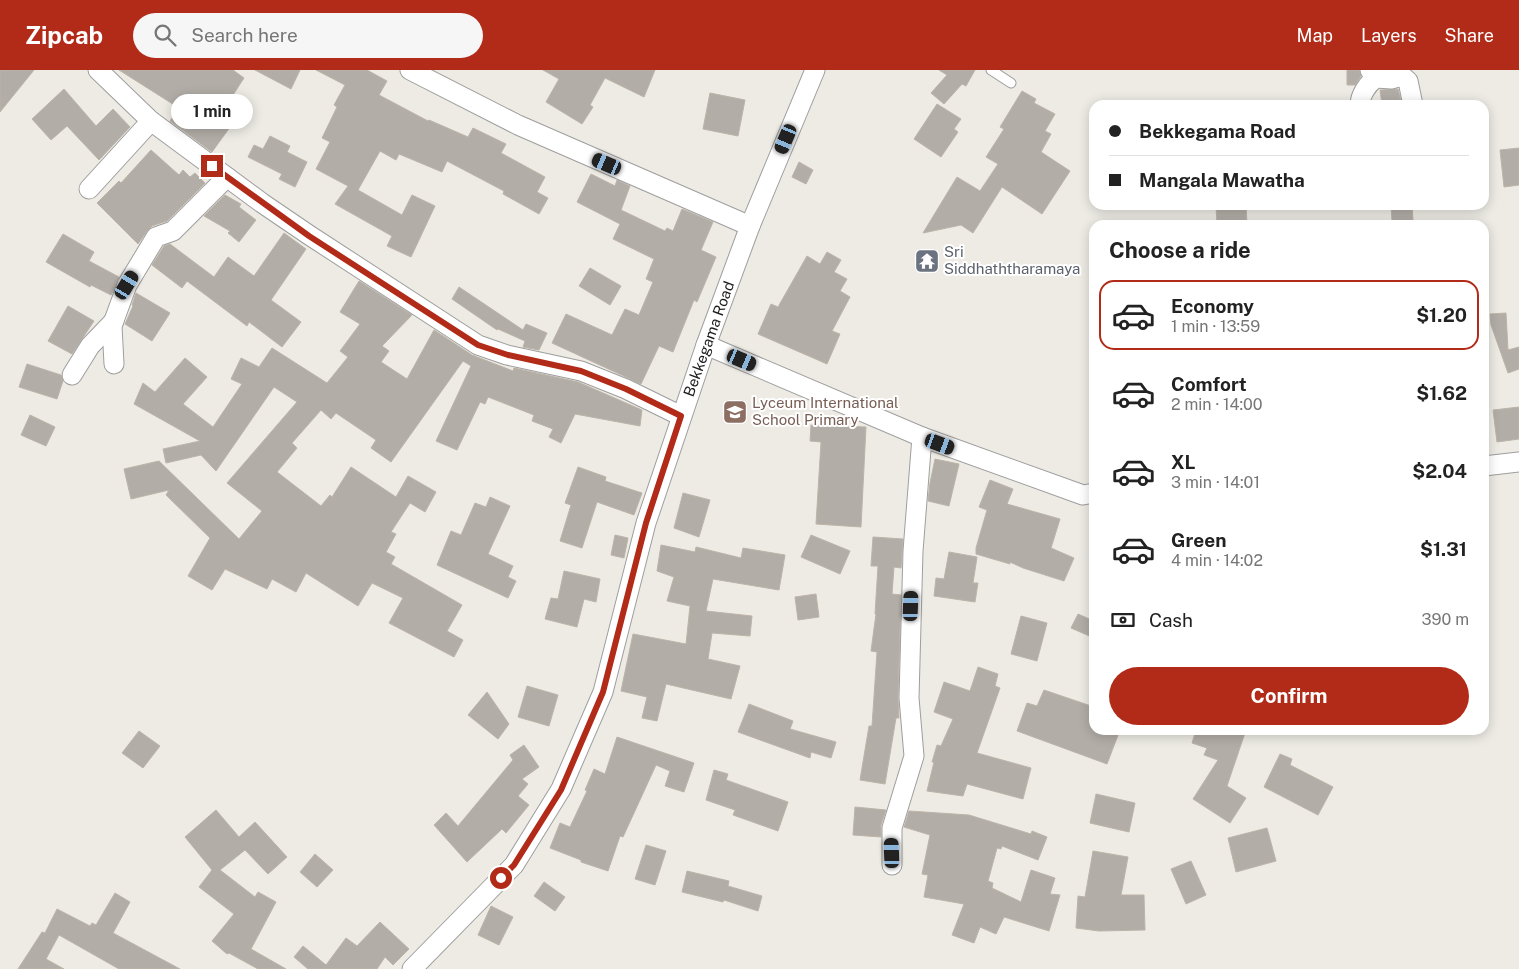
<!DOCTYPE html>
<meta charset="utf-8">
<style>
body{margin:0;font-family:"Public Sans",sans-serif;background:#f6f6f6;color:#222;height:100vh;display:flex;flex-direction:column;font-size:19px;white-space:nowrap}
*{box-sizing:border-box;margin:0}
p{font-size:16px;color:#767676}
.icon{flex:none;width:28px;height:28px;fill:none;stroke:currentColor;stroke-width:2;stroke-linecap:round;stroke-linejoin:round}
.map{position:relative;flex:1;overflow:hidden}
.details{position:absolute;left:1089px;top:150px;width:400px;height:515px;display:flex;flex-direction:column;background:#fff;border-radius:15px;box-shadow:0 2px 12px #0003}
.details>*{flex:none}
.banner{position:absolute;left:1089px;top:30px;width:400px;height:110px;border-radius:15px;box-shadow:0 2px 12px #0003;display:grid;align-content:center;height:110px;padding:0 20px;background:#fff}
.end{position:absolute;width:22px;height:22px;margin:-11px;border:6px solid #b22b18;background:#fff;box-shadow:0 0 0 2px #fff}
.from{border-radius:50%}
.bubble{position:absolute;height:35px;border-radius:18px;background:#fff;box-shadow:0 2px 12px #0003;font-size:16px;font-weight:700;line-height:35px;text-align:center}
.car{position:absolute;width:15px;height:30px;margin:-15px -8px;border-radius:6px;box-shadow:0 0 4px 1px #0007;background:linear-gradient(#222 24%,#8ab4d8 0 40%,#222 0 76%,#8ab4d8 0 86%,#222 0)}
.banner b{display:flex;align-items:center;gap:18px;height:48px;font-size:19px}
.banner b+b{border-top:1px solid #e0e0e0}
.banner i{width:12px;height:12px;background:#222}
ul{padding:0;list-style:none}
li{display:flex;align-items:center;gap:15px;height:70px;margin:0 10px 8px;padding:0 10px;border:2px solid transparent;border-radius:15px}
li div{flex:1}
li b{display:block;font-size:19px}
li em{font-style:normal;font-weight:700}
li.active{border-color:#b22b18}
li>.icon{width:45px;height:45px;stroke-width:1.5}
h2{padding:0 20px;font-size:22px;line-height:60px}
.pay{display:flex;align-items:center;gap:12px;height:55px;padding:0 20px;font-size:19px}
.pay p{margin-inline-start:auto}
.button{display:flex;gap:10px;margin-top:auto;padding:10px 20px}
.button a{flex:1;height:58px;border-radius:30px;background:#b22b18;color:#fff;font-size:20px;font-weight:700;line-height:58px;text-align:center}
header{display:flex;align-items:center;gap:30px;box-sizing:border-box;height:70px;padding:0 25px;background:#b22b18;color:#fff}
header strong{font-size:24px}
nav{display:flex;gap:28px;margin-inline-start:auto;font-size:18px}
.search{width:350px;height:45px;background:#f6f6f6;display:flex;align-items:center;gap:12px;box-sizing:border-box;padding:0 18px;border-radius:28px;color:#767676;font-size:19px}
.map>svg:first-child{display:block}
.building{fill:#b2ada7;stroke:#bdb4a8}
.lines{fill:none;stroke-linecap:round;stroke-linejoin:round}
.lane-casing{stroke:#9e9e9e;stroke-width:11}
.street-casing{stroke:#9e9e9e;stroke-width:21}
.lane{stroke:#fff;stroke-width:9}
.street{stroke:#fff;stroke-width:19}
.route{stroke:#b22b18;stroke-width:6}
.labels{text-anchor:middle;stroke-width:4;stroke-linejoin:round;paint-order:stroke}
.worship-label{font-size:15px;fill:#5b616d;stroke:#fff;text-anchor:start}
.street-label{font-size:15px;fill:#1d1d1d;stroke:#fff}
.education-label{font-size:15px;fill:#785e54;stroke:#fff;text-anchor:start}
</style>
<header>
<strong>Zipcab</strong>
<div class="search"><svg class="icon" aria-label="search" viewBox="0 0 24 24"><circle cx="10" cy="10" r="6"/><path d="M15 15l6 6"/></svg>Search here</div>
<nav><a>Map</a><a>Layers</a><a>Share</a></nav>
</header>
<div class="map">
<svg width="1519" height="899" viewBox="0 0 1519 899">
<rect width="100%" height="100%" fill="#edebe4"/>
<g class="building">
<path d="M0,0H34L0,42Z"/>
<path d="M119,0H233L244,8L220,45L233,53L212,82L170,51L179,38Z"/>
<path d="M255,0H300L291,19Z"/>
<path d="M316,0H367L387,11L379,25L428,51L429,50L468,67L473,58L506,74L501,83L545,107L537,122L548,128L539,144L503,124L504,121L447,91L442,102L399,84L396,90L380,81L358,120L402,145L412,125L435,136L411,187L387,176L392,166L335,134L348,116L316,99L330,72L322,68L337,37L334,35L345,15Z"/>
<path d="M543,0H655L644,27L605,8L590,35L593,37L582,54L546,32L559,9Z"/>
<path d="M939,0H975L966,16L962,14L944,34L931,23L947,5Z"/>
<path d="M1347,0H1359L1361,6L1355,15H1347Z"/>
<path d="M64,19L96,56L113,39L130,57L99,90L67,56L51,70L32,49Z"/>
<path d="M1398,19L1402,35H1382L1380,20Z"/>
<path d="M1022,21L1036,29L1034,33L1055,44L1045,61L1051,64L1041,82L1070,101L1042,144L1002,117L973,163L961,155L923,163L957,107L980,121L998,94L986,87L1004,59L1000,57Z"/>
<path d="M710,23L745,30L738,66L703,59Z"/>
<path d="M937,34L961,49L954,59L958,62L941,87L914,69Z"/>
<path d="M270,66L290,76L287,82L307,92L295,117L279,109L282,104L248,87L254,75L263,79Z"/>
<path d="M1519,78V115L1504,117L1500,80Z"/>
<path d="M151,80L179,105L183,100L190,107L195,103L205,113L167,151L152,156L147,161L138,174L97,133L119,111L121,113Z"/>
<path d="M799,92L813,100L806,114L792,107Z"/>
<path d="M591,104L615,116L617,110L630,116L621,140L665,161L667,158L673,161L682,139L713,152L701,180L716,187L697,232L694,230L673,282L659,276L641,314L552,273L566,244L612,265L625,239L639,245L653,212L646,209L654,189L613,169L620,154L577,132Z"/>
<path d="M225,125L241,134L239,137L256,150L239,172L228,163L230,161L204,146Z"/>
<path d="M1216,135H1246L1247,155H1217Z"/>
<path d="M1391,135H1412L1413,150L1392,151Z"/>
<path d="M284,163L306,179L271,230L301,252L282,277L249,252L247,256L187,211L182,218L152,195L164,176L170,174L214,207L228,187L254,206Z"/>
<path d="M63,164L94,182L89,191L119,207L111,225L91,215L90,217L46,192Z"/>
<path d="M827,182L841,190L834,202L847,209L840,221L850,227L832,261L840,264L827,294L758,264L771,234L778,237L807,186L820,194Z"/>
<path d="M590,198L621,216L610,235L579,216Z"/>
<path d="M359,211L412,245L382,276L389,281L381,292L407,309L434,260L472,285L513,301L514,298L578,312L642,340L640,356L575,344L561,373L549,367L553,359L532,351L534,345L488,327L485,334L480,332L457,380L436,371L471,296L463,291L391,392L371,378L376,370L336,343L331,349L321,340L292,373L297,378L277,402L321,436L330,425L332,427L351,397L396,427L408,406L436,422L425,442L410,433L391,462L396,464L386,482L395,487L391,494L462,535L447,561L463,570L454,587L389,553L403,528L372,513L358,536L306,503L296,522L272,509L267,519L225,499L212,520L188,506L210,468L166,425L169,420L131,429L124,399L159,391L239,469L262,441L227,413L297,332L274,317L216,401L201,385L166,393L163,379L200,371L134,334L143,313L155,322L185,288L207,307L183,334L213,357L242,314L231,309L241,288L259,297L272,278L327,313L348,287L340,281L360,254L340,242Z"/>
<path d="M459,217L523,260L526,254L547,263L539,280L523,277L525,271L498,259L497,260L452,229Z"/>
<path d="M136,223L170,243L152,271L125,254L133,236L132,235Z"/>
<path d="M68,236L94,251L72,284L48,271Z"/>
<path d="M1506,243L1508,280L1519,277V299L1508,303L1491,255L1490,244Z"/>
<path d="M27,294L61,305L63,311L57,329L19,317Z"/>
<path d="M1519,337V369L1497,372L1493,340Z"/>
<path d="M30,345L55,357L46,376L21,365Z"/>
<path d="M811,355L866,357L861,457L816,454L821,372L810,371Z"/>
<path d="M935,389L959,394L949,436L928,431L930,413Z"/>
<path d="M578,397L606,407L605,411L642,423L634,445L597,432L582,478L560,471L571,435L565,433Z"/>
<path d="M990,410L1013,419L1007,434L1060,449L1051,478L1074,488L1064,511L1023,498L1010,492V494L976,484V478L987,440L979,437Z"/>
<path d="M683,423L710,430L699,467L674,458Z"/>
<path d="M490,427L510,436L488,484L513,496L508,507L516,511L508,528L437,495L451,461L461,465L475,433L486,437Z"/>
<path d="M615,465L628,468L624,488L611,485Z"/>
<path d="M811,465L850,481L840,504L801,487Z"/>
<path d="M873,467L903,469L901,498L894,497L892,524L901,525L898,628L899,648H896L885,714L860,710L869,656H872L877,582L871,581L876,544H875L878,496H871Z"/>
<path d="M661,475L695,482L696,477L741,488L743,478L785,485L779,520L713,509L706,541L752,546L750,566L712,563L708,589L740,596L731,629L666,614L657,651L642,648L647,627L621,621L633,564L686,574L690,536L667,531L674,507L657,501Z"/>
<path d="M949,482L977,487L973,513H978L975,532L934,526L936,508L944,509Z"/>
<path d="M564,501L600,509L596,532L584,529L577,557L545,549L551,528L558,529Z"/>
<path d="M816,524L819,547L798,550L795,527Z"/>
<path d="M1078,544L1094,551V568L1071,558Z"/>
<path d="M1021,546L1047,553L1037,591L1011,584Z"/>
<path d="M978,597L998,604L995,616L1000,618L977,683L1031,698L1023,729L967,714L963,726L927,721L934,692H932L937,675L941,676L953,649L934,642L944,612L970,621Z"/>
<path d="M527,616L558,625L549,656L518,647Z"/>
<path d="M1044,620L1094,637V660H1120L1107,694L1017,661L1027,633L1037,636Z"/>
<path d="M487,622L509,654L498,669L468,645Z"/>
<path d="M749,634L793,651L790,659L836,672L831,688L811,682L810,688L738,662Z"/>
<path d="M1196,660H1246L1227,716L1246,728L1230,753L1193,729L1218,690L1204,685L1207,678L1192,673Z"/>
<path d="M139,661L160,676L143,698L122,683Z"/>
<path d="M617,667L694,693L684,722L665,716L670,701L656,695L623,767L620,766L608,801L581,792V790L550,778L560,753L570,757L587,721L585,720L594,699L605,704Z"/>
<path d="M524,675L539,697L522,709L528,714L518,726L529,735L506,763L502,759L467,792L434,755L446,743L458,756L513,690L510,685Z"/>
<path d="M1280,684L1292,689L1290,695L1333,717L1318,745L1264,717Z"/>
<path d="M714,700L728,704L726,710L788,732L778,761L733,745L735,740L706,730Z"/>
<path d="M1096,724L1135,733L1129,762L1090,753Z"/>
<path d="M855,737L886,740L881,755V767L853,765Z"/>
<path d="M216,740L239,767L255,752L287,787L268,804L245,780L220,800L255,827L258,822L276,832L251,879L286,899H258L229,883L227,884L212,871L234,844L199,817L212,800L185,767Z"/>
<path d="M909,741L969,745L1031,764L1032,761L1047,767L1038,790L1002,776L1001,779L997,778L988,811L993,813L992,818L1021,832L1031,800L1055,808L1050,824L1060,825L1049,861L1004,847L996,864L980,857L974,873L952,865L964,834L924,827L928,805L922,804L930,765L904,757Z"/>
<path d="M1267,758L1276,791L1236,802L1228,768Z"/>
<path d="M646,775L666,781L655,815L635,809Z"/>
<path d="M1093,781L1128,787L1121,825H1144L1145,860L1099,861L1076,858L1078,826L1085,827Z"/>
<path d="M315,784L333,800L317,817L300,802Z"/>
<path d="M1191,791L1206,825L1186,834L1171,799Z"/>
<path d="M687,801L729,811L728,816L762,826L758,841L724,830L723,832L682,822Z"/>
<path d="M544,812L565,827L555,841L534,826Z"/>
<path d="M115,823L130,832L113,863L180,899H119L59,865L46,889L64,899H18L42,862L45,863L57,839L90,856L92,853L96,855Z"/>
<path d="M491,836L513,847L499,875L478,865Z"/>
<path d="M380,852L409,879L393,895L385,887L377,899H308L294,887L303,876L326,895L346,868L357,876Z"/>
</g>
<g class="lines">
<defs>
<path id="lane" d="M991,0L1011,13"/>
<g id="street">
<path d="M98,0L151,51L262,133L309,165L478,275L507,285L581,301L626,319L681,346"/>
<path d="M410,0L518,55L750,156"/>
<path d="M1370,0L1376,8L1391,9L1402,6L1408,11L1413,35"/>
<path d="M1360,35C1360,25 1368,13 1376,8"/>
<path d="M89,119L151,51"/>
<path d="M706,275L922,367L1083,425L1094,423"/>
<path d="M114,294L112,256L127,215L156,167L173,161L227,107"/>
<path d="M72,305L90,276L114,251"/>
<path d="M1484,396L1519,392"/>
<path d="M892,795V758L914,686L909,628L913,481L922,367"/>
<path d="M412,899L514,795L561,719L603,622L646,453L706,275L750,156L815,0"/>
</g>
</defs>
<use href="#lane" class="lane-casing"/>
<use href="#street" class="street-casing"/>
<use href="#lane" class="lane"/>
<use href="#street" class="street"/>
</g>
<g class="lines">
<path class="route" d="M212,96L309,166L478,275L508,285L581,301L626,319L681,346L646,453L603,622L561,720L514,795L501,808"/>
</g>
<defs>
<symbol id="temple-square" viewBox="-11 -11 22 22"><rect x="-9" y="-9" width="18" height="18" rx="4" fill="#6b7280" stroke="#fff"/><path d="M0-6L5-2H3V0L6.5 2.5H4V6H1.5V3h-3V6H-4V2.5H-6.5L-3 0V-2H-5Z" fill="#fff"/></symbol>
<symbol id="school-square" viewBox="-11 -11 22 22"><rect x="-9" y="-9" width="18" height="18" rx="4" fill="#8d6e63" stroke="#fff"/><path d="M0-5L7-2L0 1L-7-2ZM-4 1L0 2.5L4 1V4Q0 6-4 4Z" fill="#fff"/></symbol>
</defs>
<g fill-rule="evenodd">
<use href="#temple-square" x="913" y="177" width="28" height="28"/>
<use href="#school-square" x="721" y="328" width="28" height="28"/>
</g>
<g class="labels">
<g class="worship-label">
<text x="944" y="187">Sri<tspan x="944" dy="17">Siddhaththaramaya</tspan></text>
</g>
<g class="street-label">
<text transform="translate(709 269) rotate(-70)" y="5">Bekkegama Road</text>
</g>
<g class="education-label">
<text x="752" y="338">Lyceum International<tspan x="752" dy="17">School Primary</tspan></text>
</g>
</g>
</svg>
<i class="end from" style="left:501px;top:808px"></i>
<i class="end" style="left:212px;top:96px"></i>
<div class="bubble" style="left:171px;top:24px;width:82px">1 min</div>
<i class="car" style="left:786px;top:69px;rotate:203deg"></i>
<i class="car" style="left:607px;top:94px;rotate:293deg"></i>
<i class="car" style="left:127px;top:215px;rotate:31deg"></i>
<i class="car" style="left:742px;top:290px;rotate:113deg"></i>
<i class="car" style="left:940px;top:374px;rotate:110deg"></i>
<i class="car" style="left:911px;top:536px;rotate:2deg"></i>
<i class="car" style="left:892px;top:783px;rotate:358deg"></i>
<div class="banner">
<b><i class="from"></i>Bekkegama Road</b>
<b><i></i>Mangala Mawatha</b>
</div>
<section class="details">
<h2>Choose a ride</h2>
<ul>
<li class="active"><svg class="icon" aria-label="car" viewBox="0 0 24 24"><path d="M5 17H2v-5l4-1 3-4h7l3 4 3 1v5h-3M9 17h6M6 11h13"/><circle cx="7" cy="17" r="2"/><circle cx="17" cy="17" r="2"/></svg><div><b>Economy</b><p>1 min · 13:59</p></div><em>$1.20</em></li>
<li><svg class="icon" aria-label="car" viewBox="0 0 24 24"><path d="M5 17H2v-5l4-1 3-4h7l3 4 3 1v5h-3M9 17h6M6 11h13"/><circle cx="7" cy="17" r="2"/><circle cx="17" cy="17" r="2"/></svg><div><b>Comfort</b><p>2 min · 14:00</p></div><em>$1.62</em></li>
<li><svg class="icon" aria-label="car" viewBox="0 0 24 24"><path d="M5 17H2v-5l4-1 3-4h7l3 4 3 1v5h-3M9 17h6M6 11h13"/><circle cx="7" cy="17" r="2"/><circle cx="17" cy="17" r="2"/></svg><div><b>XL</b><p>3 min · 14:01</p></div><em>$2.04</em></li>
<li><svg class="icon" aria-label="car" viewBox="0 0 24 24"><path d="M5 17H2v-5l4-1 3-4h7l3 4 3 1v5h-3M9 17h6M6 11h13"/><circle cx="7" cy="17" r="2"/><circle cx="17" cy="17" r="2"/></svg><div><b>Green</b><p>4 min · 14:02</p></div><em>$1.31</em></li>
</ul>
<div class="pay"><svg class="icon" aria-label="cash" viewBox="0 0 24 24"><path d="M3 7h18v10H3z"/><circle cx="12" cy="12" r="2"/></svg>Cash<p>390 m</p></div>
<div class="button"><a>Confirm</a></div>
</section>
</div>
